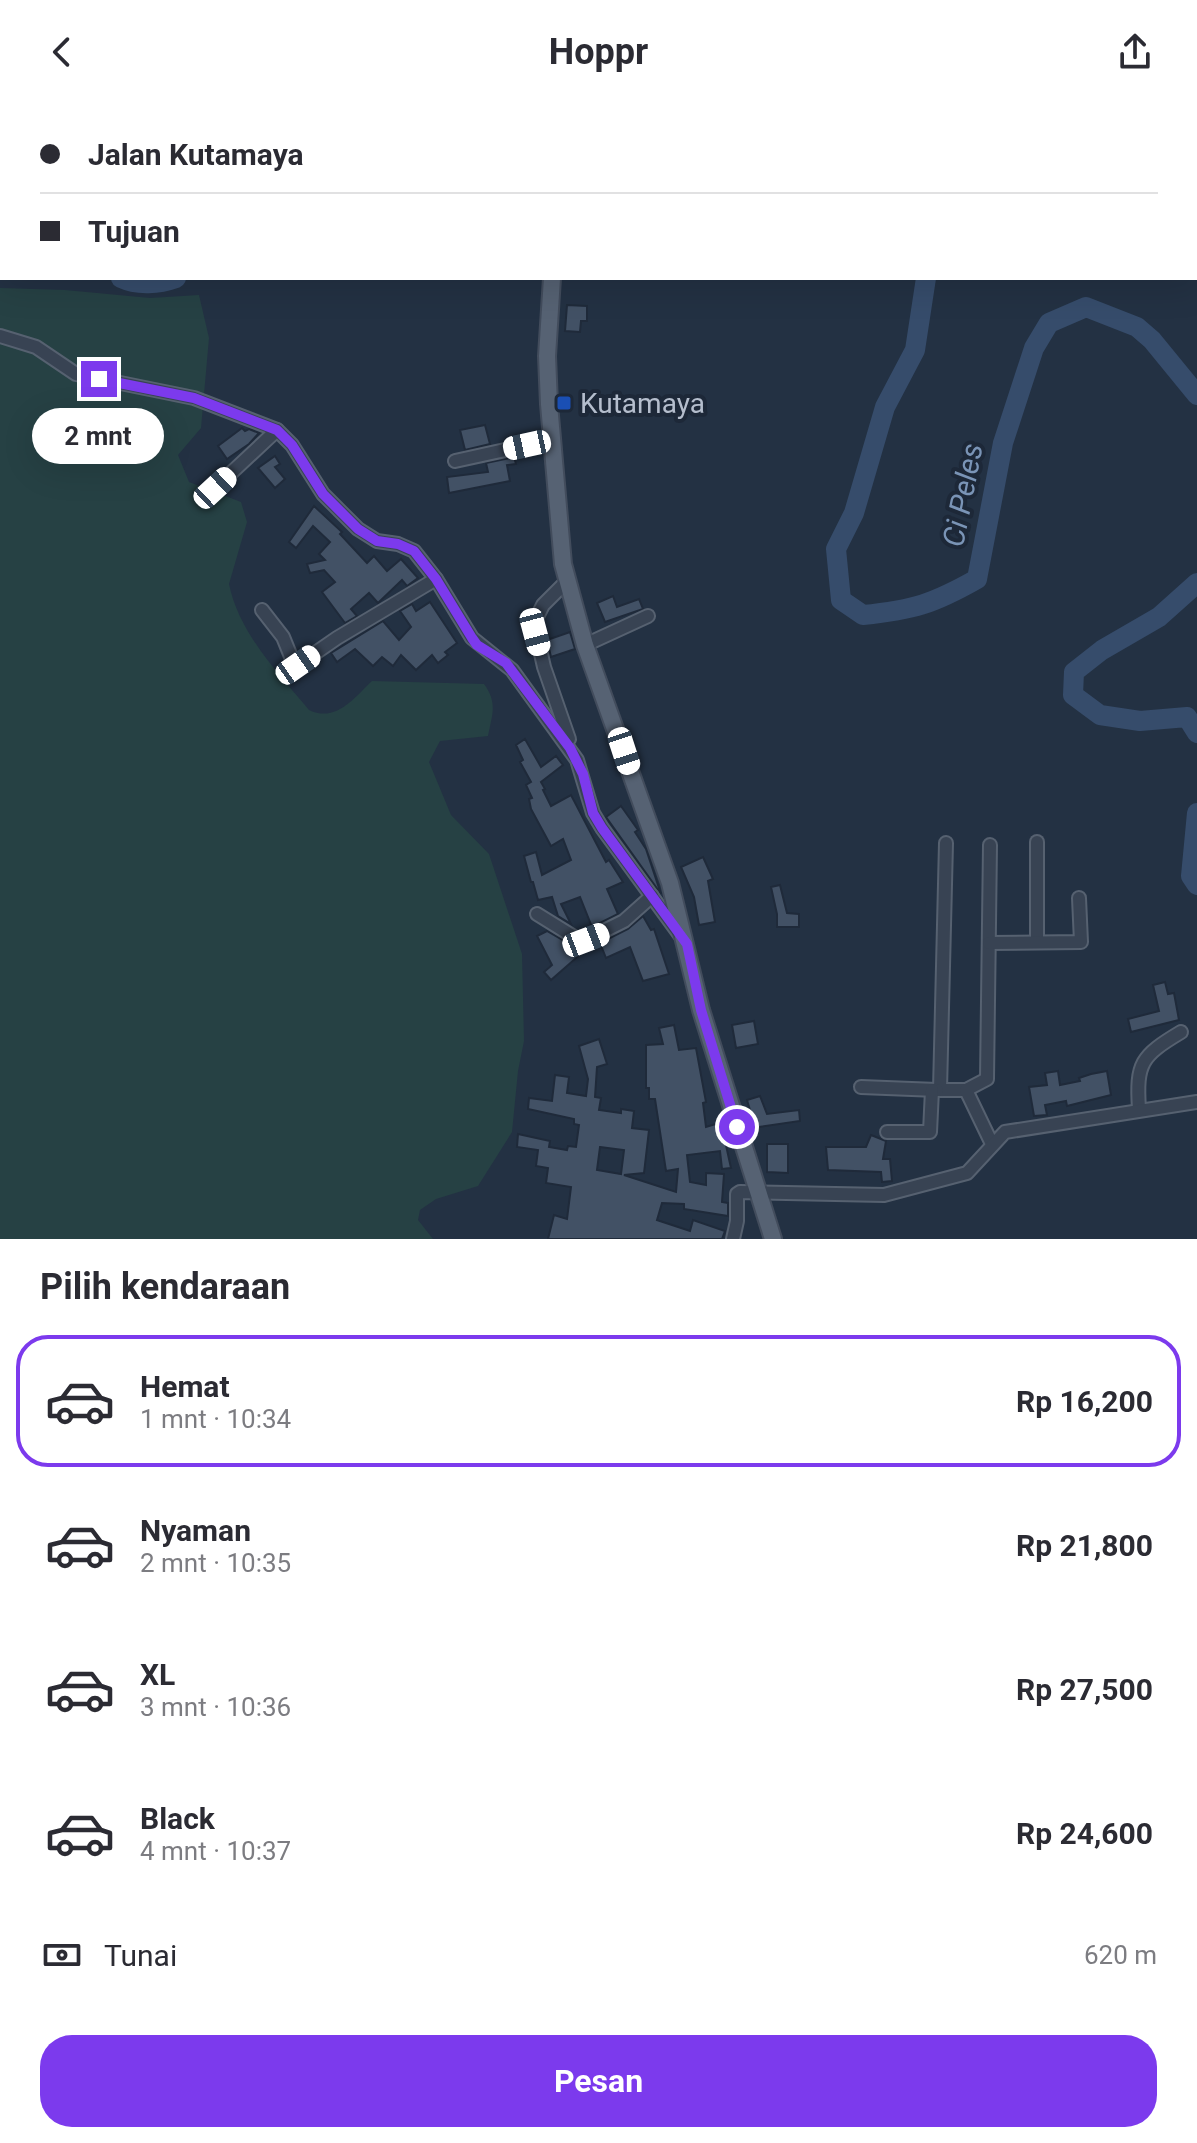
<!DOCTYPE html>
<html lang="id">
<meta charset="utf-8">
<style>
body{margin:0;font-family:Roboto,sans-serif;background:#f7f7f7;color:#2b2b33;height:100vh;display:flex;flex-direction:column;font-size:30px;white-space:nowrap}
*{box-sizing:border-box;margin:0}
p{font-size:26px;color:#7c7c81}
.icon{flex:none;width:44px;height:44px;fill:none;stroke:currentColor;stroke-width:2;stroke-linecap:round;stroke-linejoin:round}
.map{position:relative;height:1135px;overflow:hidden}
.side{display:flex;flex-direction:column;background:#fff;flex:1}
.side>*{flex:none}
.banner{position:absolute;left:0px;top:0px;width:1198px;height:176px;box-shadow:0 8px 32px #0002;display:grid;align-content:center;height:176px;padding:0 40px;background:#fff}
.end{position:absolute;width:36px;height:36px;margin:-18px;border:10px solid #7c3aed;background:#fff;box-shadow:0 0 0 4px #fff}
.from{border-radius:50%}
.bubble{position:absolute;height:56px;border-radius:28px;background:#fff;box-shadow:0 8px 32px #0002;font-size:26px;font-weight:700;line-height:56px;text-align:center}
.car{position:absolute;width:24px;height:48px;margin:-24px -12px;border-radius:10px;box-shadow:0 0 6px 2px #0007;background:linear-gradient(#fff 24%,#345 0 40%,#fff 0 76%,#345 0 86%,#fff 0)}
.banner b{display:flex;align-items:center;gap:28px;height:76px;font-size:30px}
.banner b+b{border-top:2px solid #e1e1e2}
.banner i{width:20px;height:20px;background:#2b2b33}
ul{padding:0;list-style:none}
li{display:flex;align-items:center;gap:24px;height:132px;margin:0 16px 12px;padding:0 24px;border:4px solid transparent;border-radius:32px}
li div{flex:1}
li b{display:block;font-size:30px}
li em{font-style:normal;font-weight:700}
li.selected{border-color:#7c3aed}
li>.icon{width:72px;height:72px;stroke-width:1.5}
h2{padding:0 40px;font-size:36px;line-height:96px}
.pay{display:flex;align-items:center;gap:20px;height:88px;padding:0 40px;font-size:30px}
.pay p{margin-inline-start:auto}
.primary-button{display:flex;gap:16px;margin-top:auto;padding:16px 40px}
.primary-button a{flex:1;height:92px;border-radius:32px;background:#7c3aed;color:#fff;font-size:32px;font-weight:700;line-height:92px;text-align:center}
header{display:flex;justify-content:space-between;align-items:center;height:104px;padding:0 40px;background:#fff;font-size:36px;font-weight:700}
.map>svg:first-child{display:block}
.green{fill:#264144}
.lines{fill:none;stroke-linecap:round;stroke-linejoin:round}
.river{stroke:#364c6b;stroke-width:20}
.building{fill:#425165;stroke:#1f2a3a;stroke-width:2;fill-rule:evenodd}
.minor-casing{stroke:#566170;stroke-width:16}
.major-casing{stroke:#424c5c;stroke-width:20}
.minor{stroke:#384353;stroke-width:12}
.major{stroke:#566273;stroke-width:16}
.route{stroke:#7c3aed;stroke-width:10}
.transit-dot{fill:#1a4fb4;stroke:#1d2838;stroke-width:3}
.labels{text-anchor:middle;stroke-width:8;stroke-linejoin:round;paint-order:stroke}
.poi-label{font-size:28px;fill:#b5becd;stroke:#1d2838;text-anchor:start}
.water-label{font-size:30px;font-style:italic;fill:#7a94b6;stroke:#1d2838}
</style>
<header><svg class="icon" aria-label="back" viewBox="0 0 24 24"><path d="M15 5l-7 7 7 7"/></svg>Hoppr<svg class="icon" aria-label="share" viewBox="0 0 24 24"><path d="M12 15V3M7 8l5-5 5 5M5 13v7h14v-7"/></svg></header>
<div class="map">
<svg width="1197" height="1135" viewBox="0 0 1197 1135">
<rect width="100%" height="100%" fill="#233143"/>
<path class="green" d="M0,184L65,186L150,194L199,191L209,234L201,324L178,351L189,378L241,398L247,418L229,480C239,529 278,569 309,606C336,619 354,594 372,577L484,580C498,599 492,611 488,632L440,637L429,658L451,711L489,750L522,850L524,937L518,967L512,1028L478,1082L436,1095L420,1106L418,1116L433,1135H0Z"/>
<g class="lines">
<g class="river">
<path d="M447,0V2"/>
<path d="M538,0L540,2"/>
<path d="M770,0V2"/>
<path d="M923,2V0"/>
<path d="M0,113L2,114"/>
<path d="M121,174C138,182 159,180 176,174"/>
<path d="M926,174L915,246L885,303L854,409L836,445L841,496L863,511C913,506 933,500 977,475L1003,339L1034,244L1049,219L1086,203L1137,223L1152,236L1197,291"/>
<path d="M1197,479L1159,513L1102,546L1074,568L1073,591L1100,611L1140,617L1187,613L1197,629"/>
<path d="M1197,709L1191,772L1197,781"/>
</g>
</g>
<g class="building">
<path d="M567,201L587,202V217H581L580,228L565,227Z"/>
<path d="M485,321L490,340L465,346L460,326Z"/>
<path d="M242,324L245,327L249,325L259,329L249,340L227,355L218,342Z"/>
<path d="M275,352L280,360L275,363L285,375L275,384L258,364Z"/>
<path d="M514,353L516,360L507,361L510,377L449,389L447,373L488,368L486,359Z"/>
<path d="M314,402L342,428L340,430L367,459L374,452L387,467L401,455L418,474L407,482L402,476L378,499L369,489L351,505L357,512L345,519L322,488L335,478L324,466L310,469L307,460L325,456L319,450L330,438L313,422L296,444L289,438Z"/>
<path d="M613,492L617,503L639,495L643,505L605,518L597,499Z"/>
<path d="M430,498L457,539L445,548L448,551L438,559L432,551L416,566L401,551L393,562L382,553L373,562L355,545L337,558L331,549L383,517L399,536L411,523L400,507L412,500L416,507Z"/>
<path d="M570,528L575,545L551,553L547,536Z"/>
<path d="M525,635L541,663L556,652L563,661L541,678L545,685L543,686L551,702L571,691L606,758L609,756L623,778L607,785L618,810L592,823L580,793L561,800L571,820L558,812L552,793L538,796L533,778H531L524,752L536,748L542,771L571,756L563,735L551,742L531,705L529,695L532,694L526,681L531,678L520,658L523,656L516,641Z"/>
<path d="M621,702L638,726L635,728L646,745L661,790L606,713Z"/>
<path d="M703,753L713,775L708,777L715,818L699,821L694,793L681,763Z"/>
<path d="M780,781L787,809L799,810V823H777V810L771,783Z"/>
<path d="M643,812L651,826L654,825L669,870L643,877L630,843L606,854L600,839L628,825Z"/>
<path d="M547,827L583,848L551,876L544,868L552,861L537,832Z"/>
<path d="M1165,878L1168,890L1174,889L1179,916L1131,928L1128,915L1159,907L1153,881Z"/>
<path d="M754,917L758,940L736,944L732,921Z"/>
<path d="M674,921L679,946L696,944L706,998L703,999L706,1023L719,1019L722,1023L731,1064L722,1065L720,1047L687,1051L690,1078L706,1081V1069L724,1070L722,1098L728,1099V1112L684,1105V1100L662,1099L657,1116L690,1127L693,1116L725,1127L722,1135H548L554,1111L567,1115L571,1083L546,1079L548,1064L536,1062L538,1046L517,1043L518,1030L550,1037L549,1043L567,1046L568,1042L576,1043L579,1021L574,1020V1015L528,1005L529,994L552,997L555,971L569,973L567,989L586,992L588,975L579,942L599,935L607,960L597,963L595,993L601,994L599,1006L621,1009V1005L634,1007L632,1024L649,1026L644,1069L624,1071L676,1088L678,1065L666,1067L655,995H649V984H646V941L663,940L659,924ZM600,1043L624,1046L621,1070L597,1066Z"/>
<path d="M1058,967L1060,981L1080,977L1079,974L1091,970L1107,967L1111,991L1067,1002L1066,997L1045,1001L1047,1011L1034,1012L1029,983L1047,981L1045,969Z"/>
<path d="M760,992L767,1010L799,1006L800,1017L752,1024L750,1014L752,1013L747,996Z"/>
<path d="M871,1031L886,1037L883,1055H890L892,1077L882,1078L881,1068L828,1066L826,1043H866Z"/>
<path d="M767,1040H788V1069L767,1068Z"/>
</g>
<g class="lines">
<defs>
<g id="minor">
<path d="M0,232L36,243L76,270L194,294L277,326L292,341L323,390L358,425L377,437L398,440L414,447L436,475L472,534L512,566L577,656L593,709L602,724L680,831"/>
<path d="M455,357L551,336"/>
<path d="M215,384L277,326"/>
<path d="M568,476L543,501L534,519L544,563L569,635"/>
<path d="M262,506L283,533L294,560L298,561L337,534L436,475"/>
<path d="M585,541L648,512"/>
<path d="M946,739L940,986H966"/>
<path d="M990,741L987,975L966,986L992,1040"/>
<path d="M537,810L579,836H586L624,817L652,792"/>
<path d="M1037,838V738"/>
<path d="M989,839L1081,838L1079,794"/>
<path d="M861,983L937,986"/>
<path d="M1139,1005C1136,959 1141,952 1181,928"/>
<path d="M887,1028H930L932,986"/>
<path d="M733,1135L737,1117V1090L740,1088L884,1091L967,1069L1005,1028L1197,998"/>
</g>
<g id="major">
<path d="M558,2V0"/>
<path d="M552,174L547,252L549,300L563,460L585,541L670,779L701,906L773,1135"/>
</g>
</defs>
<use href="#minor" class="minor-casing"/>
<use href="#major" class="major-casing"/>
<use href="#minor" class="minor"/>
<use href="#major" class="major"/>
</g>
<g class="lines">
<path class="route" d="M99,275L194,294L277,326L292,341L323,390L358,425L377,437L398,440L414,447L436,475L472,534L477,541L506,559L570,644L583,670L593,709L602,724L687,840L701,906L737,1023"/>
</g>
<rect class="transit-dot" x="556" y="291" width="16" height="16" rx="4"/>
<g class="labels">
<g class="poi-label">
<text x="580" y="309">Kutamaya</text>
</g>
<g class="water-label">
<text transform="translate(963 391) rotate(-79)" y="10">Ci Peles</text>
</g>
</g>
</svg>
<i class="end from" style="left:737px;top:1023px"></i>
<i class="end" style="left:99px;top:275px"></i>
<div class="bubble" style="left:32px;top:304px;width:132px">2 mnt</div>
<i class="car" style="left:527px;top:341px;rotate:258deg"></i>
<i class="car" style="left:215px;top:384px;rotate:47deg"></i>
<i class="car" style="left:535px;top:528px;rotate:165deg"></i>
<i class="car" style="left:298px;top:561px;rotate:55deg"></i>
<i class="car" style="left:624px;top:647px;rotate:162deg"></i>
<i class="car" style="left:586px;top:836px;rotate:69deg"></i>
<div class="banner">
<b><i class="from"></i>Jalan Kutamaya</b>
<b><i></i>Tujuan</b>
</div>
</div>
<section class="side">
<h2>Pilih kendaraan</h2>
<ul>
<li class="selected"><svg class="icon" aria-label="car" viewBox="0 0 24 24"><path d="M5 17H2v-5l4-1 3-4h7l3 4 3 1v5h-3M9 17h6M6 11h13"/><circle cx="7" cy="17" r="2"/><circle cx="17" cy="17" r="2"/></svg><div><b>Hemat</b><p>1 mnt · 10:34</p></div><em>Rp 16,200</em></li>
<li><svg class="icon" aria-label="car" viewBox="0 0 24 24"><path d="M5 17H2v-5l4-1 3-4h7l3 4 3 1v5h-3M9 17h6M6 11h13"/><circle cx="7" cy="17" r="2"/><circle cx="17" cy="17" r="2"/></svg><div><b>Nyaman</b><p>2 mnt · 10:35</p></div><em>Rp 21,800</em></li>
<li><svg class="icon" aria-label="car" viewBox="0 0 24 24"><path d="M5 17H2v-5l4-1 3-4h7l3 4 3 1v5h-3M9 17h6M6 11h13"/><circle cx="7" cy="17" r="2"/><circle cx="17" cy="17" r="2"/></svg><div><b>XL</b><p>3 mnt · 10:36</p></div><em>Rp 27,500</em></li>
<li><svg class="icon" aria-label="car" viewBox="0 0 24 24"><path d="M5 17H2v-5l4-1 3-4h7l3 4 3 1v5h-3M9 17h6M6 11h13"/><circle cx="7" cy="17" r="2"/><circle cx="17" cy="17" r="2"/></svg><div><b>Black</b><p>4 mnt · 10:37</p></div><em>Rp 24,600</em></li>
</ul>
<div class="pay"><svg class="icon" aria-label="cash" viewBox="0 0 24 24"><path d="M3 7h18v10H3z"/><circle cx="12" cy="12" r="2"/></svg>Tunai<p>620 m</p></div>
<div class="primary-button"><a>Pesan</a></div>
</section>
